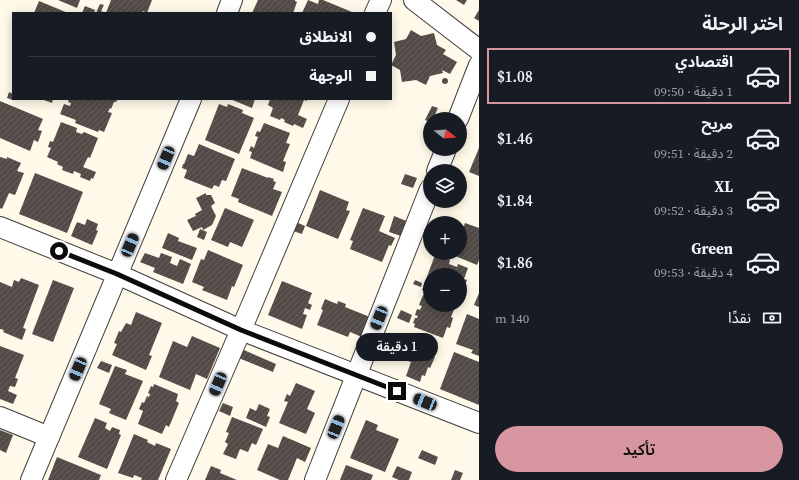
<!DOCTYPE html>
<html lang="ar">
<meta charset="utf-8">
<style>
body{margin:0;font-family:"Source Serif 4","Noto Sans Arabic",serif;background:#20242c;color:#f1f3f6;direction:rtl;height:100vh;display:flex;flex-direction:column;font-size:15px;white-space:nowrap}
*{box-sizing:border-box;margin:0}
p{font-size:13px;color:#9ea1a6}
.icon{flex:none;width:22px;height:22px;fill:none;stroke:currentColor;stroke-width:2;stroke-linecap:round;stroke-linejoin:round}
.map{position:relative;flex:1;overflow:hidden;direction:ltr}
.drawer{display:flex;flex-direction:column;background:#171b24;width:320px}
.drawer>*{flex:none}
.top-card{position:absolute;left:12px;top:12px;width:380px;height:88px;border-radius:0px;box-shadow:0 2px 10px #0003;direction:rtl;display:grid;align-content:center;height:88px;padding:0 16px;background:#171b24}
.needle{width:26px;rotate:107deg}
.controls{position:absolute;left:423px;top:112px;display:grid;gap:8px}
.controls a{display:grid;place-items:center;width:44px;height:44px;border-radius:50%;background:#171b24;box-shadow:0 2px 10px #0003;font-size:20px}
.end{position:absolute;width:18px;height:18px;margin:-9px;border:5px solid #0b0b0b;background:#fff;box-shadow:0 0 0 2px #fff}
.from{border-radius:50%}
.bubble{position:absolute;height:28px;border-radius:14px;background:#171b24;box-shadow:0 2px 10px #0003;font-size:13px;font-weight:600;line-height:28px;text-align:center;direction:rtl}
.car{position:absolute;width:12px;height:24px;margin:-12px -6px;border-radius:5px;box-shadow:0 0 3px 1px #0007;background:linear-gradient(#222 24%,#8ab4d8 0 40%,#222 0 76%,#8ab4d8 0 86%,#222 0)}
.top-card b{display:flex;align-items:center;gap:14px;height:38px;font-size:15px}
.top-card b+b{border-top:1px solid #363941}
.top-card i{width:10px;height:10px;background:#f1f3f6}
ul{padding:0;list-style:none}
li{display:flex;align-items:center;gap:12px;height:56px;margin:0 8px 6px;padding:0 8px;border:2px solid transparent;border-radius:0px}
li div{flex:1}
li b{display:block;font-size:15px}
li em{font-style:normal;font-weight:600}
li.active{border-color:#d7969f}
li>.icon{width:36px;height:36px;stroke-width:1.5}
h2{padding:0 16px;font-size:18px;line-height:48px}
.pay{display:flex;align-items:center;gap:10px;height:44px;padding:0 16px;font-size:15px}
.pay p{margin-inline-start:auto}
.action{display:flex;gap:8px;margin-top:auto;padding:8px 16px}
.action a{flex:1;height:46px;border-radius:24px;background:#d7969f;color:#111;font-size:16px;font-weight:600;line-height:46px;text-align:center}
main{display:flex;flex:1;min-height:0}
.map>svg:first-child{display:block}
.building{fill:url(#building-hatch)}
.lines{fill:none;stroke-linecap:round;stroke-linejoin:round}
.minor-casing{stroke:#3e3e3e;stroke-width:22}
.minor{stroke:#fff;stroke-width:20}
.route{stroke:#0b0b0b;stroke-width:5}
</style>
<main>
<section class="drawer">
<h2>اختر الرحلة</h2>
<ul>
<li class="active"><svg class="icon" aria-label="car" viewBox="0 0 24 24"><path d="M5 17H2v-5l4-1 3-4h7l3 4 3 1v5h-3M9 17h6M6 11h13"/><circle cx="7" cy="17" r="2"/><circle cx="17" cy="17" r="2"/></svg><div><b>اقتصادي</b><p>1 دقيقة · 09:50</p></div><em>$1.08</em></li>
<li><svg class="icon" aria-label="car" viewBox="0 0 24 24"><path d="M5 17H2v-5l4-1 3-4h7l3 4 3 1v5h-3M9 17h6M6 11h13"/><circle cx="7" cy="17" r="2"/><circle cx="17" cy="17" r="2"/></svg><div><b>مريح</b><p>2 دقيقة · 09:51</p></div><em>$1.46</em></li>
<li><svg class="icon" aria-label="car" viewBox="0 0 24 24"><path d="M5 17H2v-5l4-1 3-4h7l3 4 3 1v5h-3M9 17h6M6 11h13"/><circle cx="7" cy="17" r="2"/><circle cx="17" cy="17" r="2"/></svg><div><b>XL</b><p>3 دقيقة · 09:52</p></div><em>$1.84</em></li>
<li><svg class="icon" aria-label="car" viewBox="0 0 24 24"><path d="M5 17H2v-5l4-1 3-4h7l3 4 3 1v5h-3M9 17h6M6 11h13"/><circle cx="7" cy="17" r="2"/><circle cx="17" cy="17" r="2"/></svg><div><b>Green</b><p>4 دقيقة · 09:53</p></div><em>$1.86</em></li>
</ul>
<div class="pay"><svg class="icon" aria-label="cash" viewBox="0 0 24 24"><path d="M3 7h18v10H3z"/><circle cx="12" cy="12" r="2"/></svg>نقدًا<p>140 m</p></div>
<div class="action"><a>تأكيد</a></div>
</section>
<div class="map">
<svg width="479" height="480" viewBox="0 0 479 480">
<defs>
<pattern id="building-hatch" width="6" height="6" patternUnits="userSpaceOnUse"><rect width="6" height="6" fill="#534b47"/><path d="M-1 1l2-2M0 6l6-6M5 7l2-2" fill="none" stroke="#67605d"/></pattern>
</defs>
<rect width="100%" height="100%" fill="#fff9e9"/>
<g class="building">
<path d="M58,0H80L77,8Z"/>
<path d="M111,0H152L147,13L143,11L142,13H106Z"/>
<path d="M258,0H295V1L297,2L293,13H252Z"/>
<path d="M308,0L318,4L319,0H323L352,12L351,13H302Z"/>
<path d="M456,0H467L464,5Z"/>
<path d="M39,1L68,13H34Z"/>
<path d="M100,4L104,5L101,11L106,13H96Z"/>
<path d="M85,6L95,10L94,13H82Z"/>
<path d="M479,10V21L474,18Z"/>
<path d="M411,30L421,36L434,33L437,45L446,50L443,54L457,62L450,74L442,70L443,73L430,76L426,85L416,80L402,82L400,70L391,65L396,55L394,42L406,39Z"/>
<circle cx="445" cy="81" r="3"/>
<path d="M9,92L13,94V100L7,98Z"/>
<path d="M41,99H53L52,103Z"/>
<path d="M69,99H118L116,102H114L111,109L110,108L108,112L112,113L104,132L99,130L98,132L75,123L76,120L60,114L64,104L70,106L71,103L68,102Z"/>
<path d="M230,99H255L252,108Z"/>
<path d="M270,99H307V101L304,100L298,115L307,119L303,128L294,124L293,126L284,122L285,120L281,118L280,120L270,116L273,108L268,105Z"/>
<path d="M0,101L43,119L38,130L42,131L38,142L34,140L30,151L0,138Z"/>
<path d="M219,104L227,107L228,104L243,110L242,113L254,118L239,154L205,140Z"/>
<path d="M432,106L438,108L433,119H430V122L425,120Z"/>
<path d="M61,122L77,128L76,132L82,134L84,132L98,138L90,158L88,157L83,167L96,172L93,179L91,178L90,181L80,177L81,174L74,171L73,174L62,170L63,167L57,164L58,162L47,157L51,148L48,147L50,141L53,142Z"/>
<path d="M264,123L290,133L286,143L290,144L283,161L286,162L283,172L250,158L252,152L249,151L251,146L254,148L258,137L255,136L257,131L260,132Z"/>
<path d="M199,144L235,159L226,181L222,180L219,187L214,185L212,189L184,178L187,170L182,168L183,164H184L188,154L194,156Z"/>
<path d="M479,148V176L469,172Z"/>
<path d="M0,157L7,159V157L21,163L17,171L24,173L15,195L9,193L2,209L0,208Z"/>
<path d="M242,168L268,178V177L274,179L273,181L276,182L273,189L282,192L272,216L238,202L239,199L231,196Z"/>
<path d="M35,173L83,192L67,233L19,214Z"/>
<path d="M405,174L417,178L413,188L401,184Z"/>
<path d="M320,190L349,202L346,210L350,211L338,239L306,226Z"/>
<path d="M206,193V195H211L215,203L211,206L216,216L212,225L203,230L202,227L193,231L187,220L196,216L195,214L202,210L196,198Z"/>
<path d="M225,208L254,220L242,247L230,242L228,247L211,240Z"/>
<path d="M363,208L385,216L379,231L395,238L391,246L389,245L382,262L350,249L353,241L350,240Z"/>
<path d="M394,216L409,222L404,237L389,232Z"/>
<path d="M87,219L98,224L96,230L98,231L92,245L71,236L77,222L85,225Z"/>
<path d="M294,221L305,226L302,234L290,230Z"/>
<path d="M465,223L479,228V260L477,265L448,253H460V232L461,233Z"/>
<path d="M200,229L207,232L204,240L197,237Z"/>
<path d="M168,233L179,238L178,241L197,248L192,260L162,248Z"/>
<path d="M208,250L243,265L234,287L232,286L227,300L202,290L204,287L192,282L201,259L204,260Z"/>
<path d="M145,253L159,258L161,253L172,257L170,263L177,266L180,259L191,264L183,284L153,272L155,268L140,262Z"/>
<path d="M435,255L450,260L449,264L457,267L458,264L468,268L464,279L467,280L460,296V275H430V293L422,290Z"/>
<path d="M21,278L39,285L23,328L26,329L22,340L3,332L4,330L0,329V282L12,287L14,280L19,282Z"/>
<path d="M53,280L74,288L53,342L32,334Z"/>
<path d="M415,280L422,283L421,287L413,284Z"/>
<path d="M282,281L312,293L308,303L312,305L310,310L305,308L303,314L307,315L302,329L268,315Z"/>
<path d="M479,293V307L474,305Z"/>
<path d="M423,295L430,298V305H449L455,307L451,317L453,318L450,328L447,327L443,338L414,327L415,324L413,323L415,318H417L418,316L415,315L417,309L420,310L422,306L419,305Z"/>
<path d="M325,299L337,304L338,301L346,304L345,307L370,317L362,337L350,332L348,337L317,325L323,310L321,309Z"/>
<path d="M401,310L412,315L409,323L397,318Z"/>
<path d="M136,312L162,323L149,355L152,356L146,370L112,355L117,344L114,343L119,331L121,332L126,323L131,325Z"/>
<path d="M467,314L479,319V356L471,353L473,350L456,344Z"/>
<path d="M406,335L436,347L432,356L435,357L430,368L428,367L425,376L422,375L420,382L406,376L411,362L402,359L404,352L400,350Z"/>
<path d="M192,336L220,348L207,379L196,374L190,390L159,377L173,341L187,347Z"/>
<path d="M0,346L24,355L15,378L18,379L15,387L10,386L8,391L17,395L13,404L0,399Z"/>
<path d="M239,348L276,364L273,372L236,357Z"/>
<path d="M454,352L479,362V405L440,389Z"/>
<path d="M101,361L112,365L109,373L97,368Z"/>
<path d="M115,366L127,370L125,374L143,381L126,420L109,413L111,409L99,404Z"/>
<path d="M296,383L315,391L307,409L315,413L306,434L279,423L288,402L284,401L287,394L290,396Z"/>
<path d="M154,384L178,394L176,401L179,403L169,427L166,425L162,434L138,424L143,411L139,409L142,402L144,403L147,396L149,397L150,394L148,393L151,386L153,387Z"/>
<path d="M223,403L233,407L230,416L219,411Z"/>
<path d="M259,404L270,409L267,416L270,417L266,427L246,418L250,408L256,411Z"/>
<path d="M232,417L263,429L256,445L252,443L248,452L240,449L236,459L223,454L228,444L225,442L229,433L226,432Z"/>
<path d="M95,418L107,423L105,428L110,431L112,427L120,430L119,434L121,435L107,469L78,457Z"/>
<path d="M366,420L378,425L376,430L399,439L385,472L350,458Z"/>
<path d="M0,430L13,435L6,453L0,450Z"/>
<path d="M134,434L148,440L147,442L155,446L156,443L171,449L158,480H141L142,478L134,475L133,478L118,473Z"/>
<path d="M283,436L311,448L305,462L297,458L288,480H280L257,470L268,444L278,448Z"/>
<path d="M422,450L438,457L435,465L418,458Z"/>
<path d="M57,457L101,475L99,480H48Z"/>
<path d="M346,465L373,475L371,480H340Z"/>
<path d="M211,466L221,470L220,473L237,480H205Z"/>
<path d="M397,466L412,472L409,480H399L392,477Z"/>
<path d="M455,470L463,473L460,480H451Z"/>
</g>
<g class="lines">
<defs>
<g id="minor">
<path d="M414,0L479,50"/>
<path d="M227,13L232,0"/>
<path d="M375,13L381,0"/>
<path d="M458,119L479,65"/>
<path d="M437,171L446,149"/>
<path d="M0,227L117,274L241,330L479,423"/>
<path d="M0,417L49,437"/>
<path d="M31,480L191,99"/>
<path d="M176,480L241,330L339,99"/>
<path d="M315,480L430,189"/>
</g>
</defs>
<use href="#minor" class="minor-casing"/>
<use href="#minor" class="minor"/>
</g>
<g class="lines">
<path class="route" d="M59,251L117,274L241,330L397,391"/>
</g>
</svg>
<div class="controls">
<a><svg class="needle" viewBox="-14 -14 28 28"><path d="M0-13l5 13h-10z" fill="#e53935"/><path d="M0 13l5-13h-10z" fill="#9ea1a6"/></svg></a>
<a><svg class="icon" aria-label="layers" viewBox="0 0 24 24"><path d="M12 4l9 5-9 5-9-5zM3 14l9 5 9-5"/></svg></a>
<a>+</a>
<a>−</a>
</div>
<i class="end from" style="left:59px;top:251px"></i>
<i class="end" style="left:397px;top:391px"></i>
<div class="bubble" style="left:356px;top:333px;width:82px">1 دقيقة</div>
<i class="car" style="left:166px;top:158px;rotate:203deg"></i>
<i class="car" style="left:130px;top:245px;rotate:23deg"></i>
<i class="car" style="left:379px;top:318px;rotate:202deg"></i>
<i class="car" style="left:78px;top:369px;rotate:203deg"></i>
<i class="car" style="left:218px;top:384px;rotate:203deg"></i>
<i class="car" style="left:425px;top:402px;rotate:292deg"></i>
<i class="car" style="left:336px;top:427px;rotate:22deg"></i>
<div class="top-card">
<b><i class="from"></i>الانطلاق</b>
<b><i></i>الوجهة</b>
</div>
</div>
</main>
